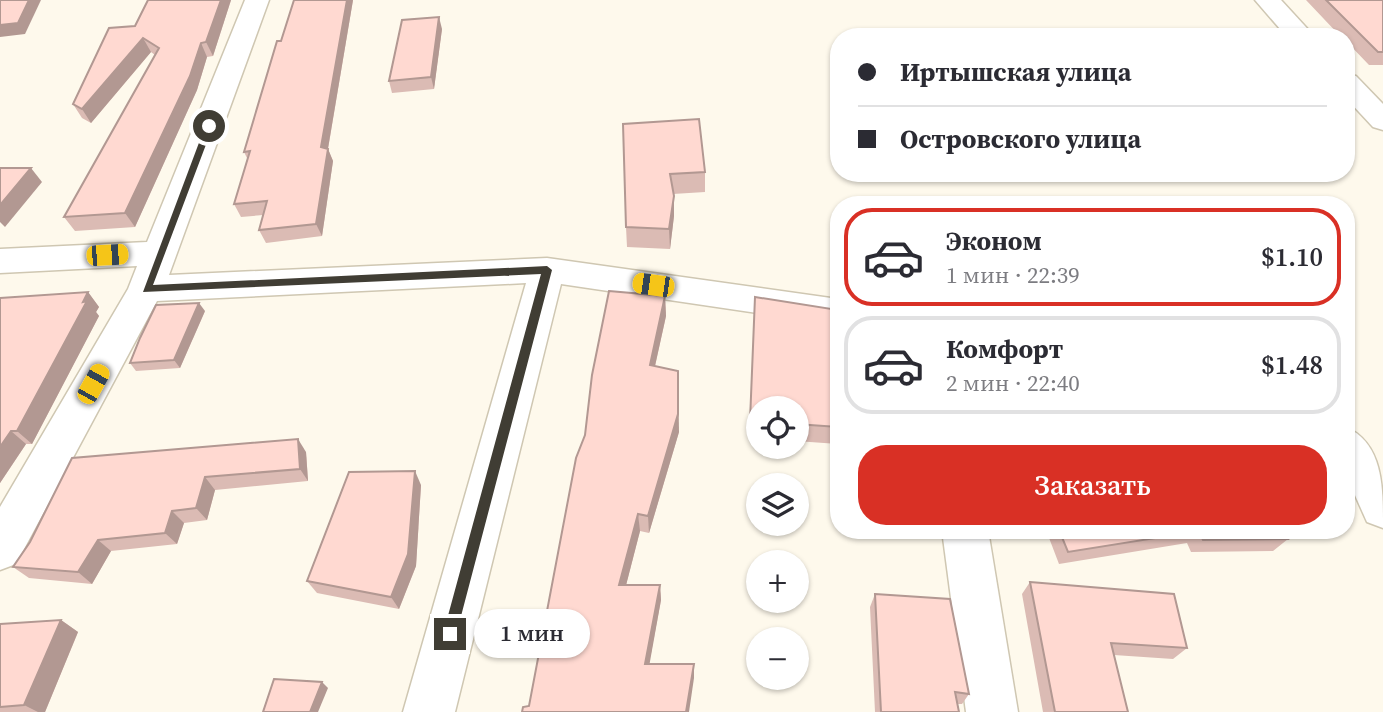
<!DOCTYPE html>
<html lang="ru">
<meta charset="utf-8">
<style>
body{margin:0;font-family:"Source Serif 4",serif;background:#f7f7f7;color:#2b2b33;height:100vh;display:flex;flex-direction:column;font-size:26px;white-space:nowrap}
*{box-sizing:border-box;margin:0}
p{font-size:23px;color:#7c7c81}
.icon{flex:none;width:38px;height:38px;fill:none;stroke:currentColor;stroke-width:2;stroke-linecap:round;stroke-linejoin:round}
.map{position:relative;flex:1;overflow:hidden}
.panel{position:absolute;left:830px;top:196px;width:525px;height:343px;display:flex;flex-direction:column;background:#fff;border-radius:28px;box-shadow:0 2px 5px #0004}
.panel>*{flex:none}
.hud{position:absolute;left:830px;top:28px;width:525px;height:154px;border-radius:28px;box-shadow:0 2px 5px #0004;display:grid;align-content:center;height:154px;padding:0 28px;background:#fff}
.tools{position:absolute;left:746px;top:396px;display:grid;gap:14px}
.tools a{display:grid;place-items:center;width:63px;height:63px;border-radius:50%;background:#fff;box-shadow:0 2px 5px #0004;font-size:35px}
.end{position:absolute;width:32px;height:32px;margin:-16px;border:9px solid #403d34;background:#fff;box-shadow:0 0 0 4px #fff}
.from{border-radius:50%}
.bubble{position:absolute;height:49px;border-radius:24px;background:#fff;box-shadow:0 2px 5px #0004;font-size:23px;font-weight:600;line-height:49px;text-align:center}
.car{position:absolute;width:21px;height:42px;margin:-21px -10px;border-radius:9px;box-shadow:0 0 5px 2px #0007;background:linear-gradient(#f5c518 24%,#345 0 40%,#f5c518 0 76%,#345 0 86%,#f5c518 0)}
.hud b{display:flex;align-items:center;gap:24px;height:66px;font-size:26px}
.hud b+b{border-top:2px solid #e1e1e2}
.hud i{width:18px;height:18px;background:#2b2b33}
ul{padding:12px 0 0;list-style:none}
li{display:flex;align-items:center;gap:21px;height:98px;margin:0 14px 10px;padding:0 14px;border:4px solid #e1e1e2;border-radius:28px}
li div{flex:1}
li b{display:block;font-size:26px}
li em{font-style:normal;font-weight:600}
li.selected{border-color:#d93025}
li>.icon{width:63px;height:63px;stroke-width:1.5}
.button{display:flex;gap:14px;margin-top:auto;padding:14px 28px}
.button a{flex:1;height:80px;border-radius:28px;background:#d93025;color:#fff;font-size:28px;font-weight:600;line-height:80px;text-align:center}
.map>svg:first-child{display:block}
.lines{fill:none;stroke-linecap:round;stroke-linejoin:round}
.street-casing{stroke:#cfc7b2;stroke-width:3}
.street{fill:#fff;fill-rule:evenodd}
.wall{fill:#dbbbb4}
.shaded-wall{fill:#b29892}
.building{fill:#ffd9d1;stroke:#b29892;stroke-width:2}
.route{fill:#403d34}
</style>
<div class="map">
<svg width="1383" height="712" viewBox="0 0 1383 712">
<rect width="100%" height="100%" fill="#fef9ec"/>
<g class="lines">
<defs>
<g id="street">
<path d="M245,0H269L169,275L547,258L838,299V325L561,284L455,712H403L526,283L157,301L16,564L0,570V507L128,289L137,266L0,273V249L147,242Z"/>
<path d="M1255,0H1281L1315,37H1287Z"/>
<path d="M1346,74L1356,76L1383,104V130L1373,127L1346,98Z"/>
<path d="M1346,427C1383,444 1383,486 1383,528L1367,522L1346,475Z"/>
<path d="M942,530H988L1018,712H966Z"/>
</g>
</defs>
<use href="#street" class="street-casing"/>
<use href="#street" class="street"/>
</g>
<g class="wall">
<path d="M231,0L213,56L207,57L197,90L135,227L75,231L64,217L155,55L151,52L91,123L82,118L73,104L135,26Z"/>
<path d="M353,0L328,149L333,161L322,236L266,243L259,230L263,215L241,217L234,204L248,160L244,152L281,41Z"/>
<path d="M1306,0H1383V65H1369L1346,41V37H1341Z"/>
<path d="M442,29L434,89L392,93L389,81Z"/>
<path d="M623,124L705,172V192L673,194L674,216L670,249L627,247L626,227Z"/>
<path d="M88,292L99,307L96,312L99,316L32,444H26L0,483V298Z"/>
<path d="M665,296L666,316L655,366L679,432L649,533L640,531L626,585H660L661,600L649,664H694V678L529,706L585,435Z"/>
<path d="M755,297L838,310V444L796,441V408H758V438H749Z"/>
<path d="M205,311L180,368L136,371L130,363Z"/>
<path d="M306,452L308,481L215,490L207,520L184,523L177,544L111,551L92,584L29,578L13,567L30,542L72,458Z"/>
<path d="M421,485L416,566L399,609L317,593L307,581Z"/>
<path d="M876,530H943L940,536Z"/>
<path d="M1046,530H1283L1288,539L1273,551L1191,552L1187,543L1059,564Z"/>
<path d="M1030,582L1187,648L1173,659L1114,655L1128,712H1043L1022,594Z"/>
<path d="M875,594L969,694L962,704H957L959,712H875L870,607Z"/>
<path d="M61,620L78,632L45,712H0V624Z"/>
</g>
<g class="shaded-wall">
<path d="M29,0H41L25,34L0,37V25Z"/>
<path d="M221,0H231L213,56L206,42Z"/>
<path d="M347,0H353L326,160L321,147Z"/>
<path d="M439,17L442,29L434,89L431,77Z"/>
<path d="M143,38L151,52L91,123L82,109Z"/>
<path d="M201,43L207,57L197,90L135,227L125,213Z"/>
<path d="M328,149L333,161L322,236L316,224Z"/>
<path d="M31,168L42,182L5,227L0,222V205Z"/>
<path d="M674,196V216L670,249L669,229Z"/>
<path d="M88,292L99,307L96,312L99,316L32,444L17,431Z"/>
<path d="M665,296L666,316L651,384L650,365Z"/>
<path d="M199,303L205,311L180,368L174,360Z"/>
<path d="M678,371L679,432L649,533L648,516Z"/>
<path d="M11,431L26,444L0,483V447Z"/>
<path d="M298,439L306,452L308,481L300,469Z"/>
<path d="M415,471L421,485L416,566L399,609L391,597Z"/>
<path d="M205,477L215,490L207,520L196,508Z"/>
<path d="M172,511L184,523L177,544L165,533Z"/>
<path d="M638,514L640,531L622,601L619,585Z"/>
<path d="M98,540L111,551L92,584L78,572Z"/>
<path d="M660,585L661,600L647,678L645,664Z"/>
<path d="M61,620L78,632L45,712H38L24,705Z"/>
<path d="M694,664V678L689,712H686Z"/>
<path d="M322,682L328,688L318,712H310Z"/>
</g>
<g class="building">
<path d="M0,0H29L18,23L0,25Z"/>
<path d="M148,0H221L206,42L201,43L190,76L125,213L64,217L159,48L143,38L82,109L73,104L109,28L135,26Z"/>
<path d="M294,0H347L321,147L328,149L316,224L259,230L267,201L234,204L250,151L244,152L277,41H281Z"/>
<path d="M1326,0H1383V52H1378Z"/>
<path d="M439,17L431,77L389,81L402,20Z"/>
<path d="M699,119L705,172L670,174L674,196L669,229L626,227L623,124Z"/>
<path d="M0,168H31L0,205Z"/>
<path d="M609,291L665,296L650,365L678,371V414L648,516L638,514L619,585H660L645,664H694L686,712H522L523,707L529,706L576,458L585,435L592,375Z"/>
<path d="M88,292L83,302L87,301L17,431H11L0,447V298Z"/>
<path d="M755,297L838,310V427L796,424V408H758V422L750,421Z"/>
<path d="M199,303L174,360L130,363L140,338L156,305Z"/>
<path d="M298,439L300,469L205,477L196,508L172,511L165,533L98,540L78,572L13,567L30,542L72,458Z"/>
<path d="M415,471L408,554L391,597L307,581L349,472Z"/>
<path d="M1059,530H1283L1288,539L1203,540L1199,531L1068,552Z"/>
<path d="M1030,582L1174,594L1187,648L1111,643L1128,712H1055Z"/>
<path d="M875,594L950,599L969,694L955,692L959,712H881Z"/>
<path d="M61,620L24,705L0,707V624Z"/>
<path d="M274,679L322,682L310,712H263Z"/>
</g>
<path class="route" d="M206,124L213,126L153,285L547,266L552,270L455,639L450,641L443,634L541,274L143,292Z"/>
</svg>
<div class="tools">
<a><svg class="icon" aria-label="locate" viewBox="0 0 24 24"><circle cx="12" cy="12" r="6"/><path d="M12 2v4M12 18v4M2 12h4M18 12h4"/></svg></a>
<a><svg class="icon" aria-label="layers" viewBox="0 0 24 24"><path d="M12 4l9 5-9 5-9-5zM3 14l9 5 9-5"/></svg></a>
<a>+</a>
<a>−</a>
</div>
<i class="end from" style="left:209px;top:126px"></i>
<i class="end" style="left:450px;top:634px"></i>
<div class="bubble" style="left:474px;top:609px;width:116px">1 мин</div>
<i class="car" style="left:107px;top:255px;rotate:87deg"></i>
<i class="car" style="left:653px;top:285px;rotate:278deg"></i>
<i class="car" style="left:93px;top:384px;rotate:29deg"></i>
<div class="hud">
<b><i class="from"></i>Иртышская улица</b>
<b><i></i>Островского улица</b>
</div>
<section class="panel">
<ul>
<li class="selected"><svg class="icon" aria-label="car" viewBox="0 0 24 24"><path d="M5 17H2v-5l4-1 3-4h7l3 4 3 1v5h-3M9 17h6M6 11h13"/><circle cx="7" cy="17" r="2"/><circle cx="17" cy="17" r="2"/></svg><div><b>Эконом</b><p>1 мин · 22:39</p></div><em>$1.10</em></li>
<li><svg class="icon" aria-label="car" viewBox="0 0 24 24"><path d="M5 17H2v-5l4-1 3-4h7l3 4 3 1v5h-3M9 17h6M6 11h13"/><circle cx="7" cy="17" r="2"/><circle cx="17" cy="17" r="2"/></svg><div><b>Комфорт</b><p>2 мин · 22:40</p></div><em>$1.48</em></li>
</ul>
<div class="button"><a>Заказать</a></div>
</section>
</div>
